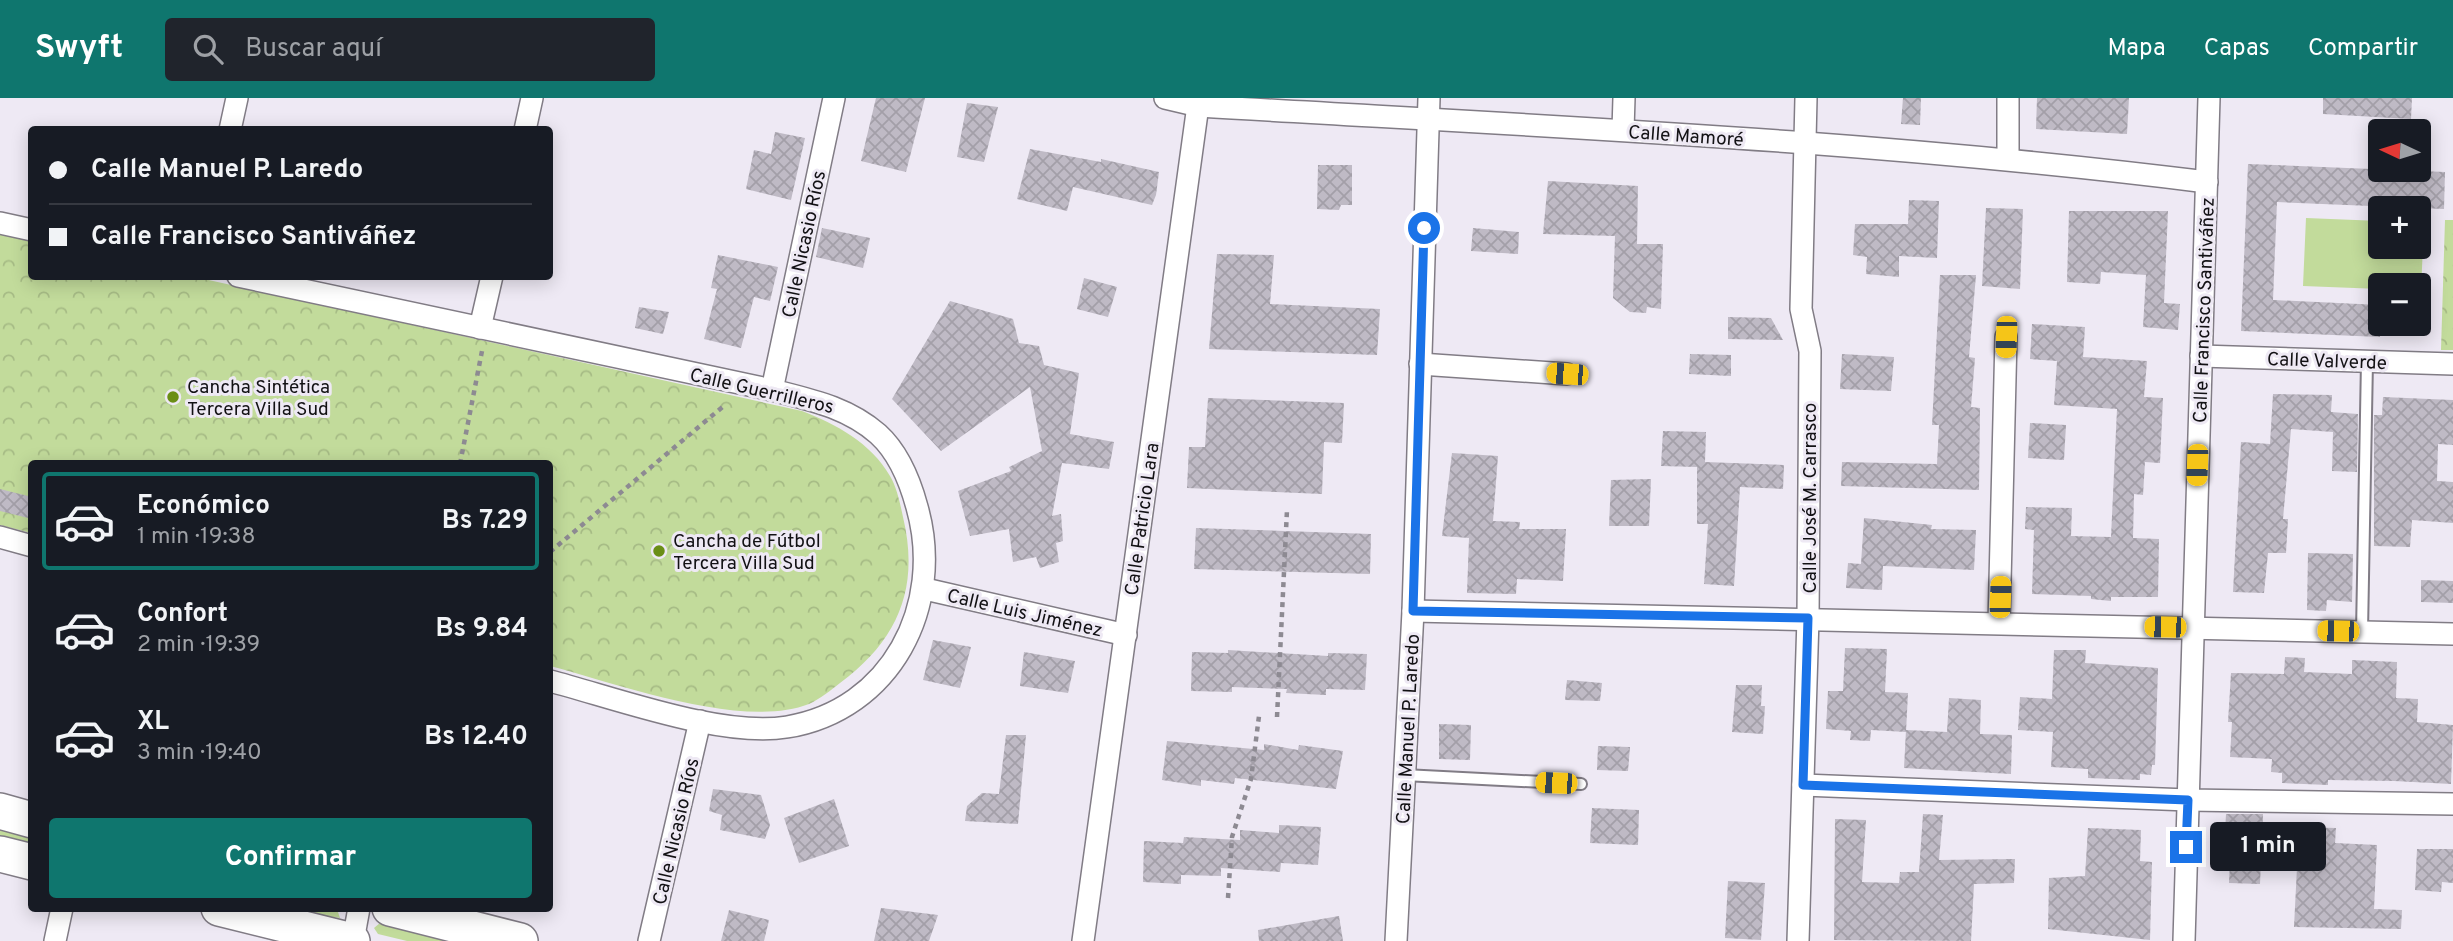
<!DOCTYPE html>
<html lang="es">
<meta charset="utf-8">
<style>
body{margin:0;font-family:Overpass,sans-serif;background:#20242c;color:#f1f3f6;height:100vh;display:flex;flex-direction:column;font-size:26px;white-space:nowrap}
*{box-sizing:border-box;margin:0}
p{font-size:23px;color:#9ea1a6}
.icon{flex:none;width:38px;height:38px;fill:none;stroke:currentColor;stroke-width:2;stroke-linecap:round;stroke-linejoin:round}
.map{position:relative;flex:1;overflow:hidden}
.drawer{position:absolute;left:28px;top:362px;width:525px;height:452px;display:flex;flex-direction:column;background:#171b24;border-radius:7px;box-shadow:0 4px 18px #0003}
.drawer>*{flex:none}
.guide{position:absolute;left:28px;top:28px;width:525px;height:154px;border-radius:7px;box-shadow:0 4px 18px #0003;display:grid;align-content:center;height:154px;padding:0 21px;background:#171b24}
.needle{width:46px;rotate:274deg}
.controls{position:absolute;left:2368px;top:21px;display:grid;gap:14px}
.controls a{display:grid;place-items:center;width:63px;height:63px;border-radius:7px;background:#171b24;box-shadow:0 4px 18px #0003;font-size:35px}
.end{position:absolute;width:32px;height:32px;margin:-16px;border:9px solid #1a73e8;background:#fff;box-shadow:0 0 0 4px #fff}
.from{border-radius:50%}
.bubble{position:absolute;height:49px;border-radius:7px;background:#171b24;box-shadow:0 4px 18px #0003;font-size:23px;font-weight:700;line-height:49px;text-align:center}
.car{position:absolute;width:21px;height:42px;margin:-21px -10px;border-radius:9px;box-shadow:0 0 5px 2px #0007;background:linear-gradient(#f5c518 24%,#345 0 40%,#f5c518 0 76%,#345 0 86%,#f5c518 0)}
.guide b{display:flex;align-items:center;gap:24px;height:66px;font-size:26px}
.guide b+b{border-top:2px solid #363941}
.guide i{width:18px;height:18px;background:#f1f3f6}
ul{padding:12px 0 0;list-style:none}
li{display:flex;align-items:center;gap:21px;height:98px;margin:0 14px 10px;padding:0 7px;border:4px solid transparent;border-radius:7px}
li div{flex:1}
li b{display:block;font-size:26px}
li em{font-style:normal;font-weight:700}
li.active{border-color:#0f766e}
li>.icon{width:63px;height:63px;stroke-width:1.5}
.primary-button{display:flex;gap:14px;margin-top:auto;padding:14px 21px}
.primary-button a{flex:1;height:80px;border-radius:7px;background:#0f766e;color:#fff;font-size:28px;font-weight:700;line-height:80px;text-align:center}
header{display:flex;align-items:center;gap:42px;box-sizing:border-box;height:98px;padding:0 35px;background:#0f766e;color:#fff}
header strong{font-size:33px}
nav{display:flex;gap:38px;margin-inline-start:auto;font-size:24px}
.search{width:490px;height:63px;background:#20242c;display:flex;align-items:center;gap:18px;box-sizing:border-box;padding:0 24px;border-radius:7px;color:#9ea1a6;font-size:26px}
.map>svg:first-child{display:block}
.green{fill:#c2db9b}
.park{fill:url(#park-crowns)}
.building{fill:url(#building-cross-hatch)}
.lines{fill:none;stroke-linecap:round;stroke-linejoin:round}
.service-casing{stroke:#817c85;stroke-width:14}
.minor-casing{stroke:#817c85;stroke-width:24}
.trunk-casing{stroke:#817c85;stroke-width:38}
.path{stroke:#8d8a92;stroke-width:4.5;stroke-dasharray:5 5;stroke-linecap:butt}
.service{stroke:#fff;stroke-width:10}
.minor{stroke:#fff;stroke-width:21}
.trunk{stroke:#fff;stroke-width:35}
.route{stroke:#1a73e8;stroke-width:9}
.poi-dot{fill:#6a8e16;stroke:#eee9f4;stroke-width:2.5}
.labels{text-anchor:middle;stroke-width:6;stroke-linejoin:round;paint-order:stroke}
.street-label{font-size:19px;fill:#121114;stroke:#eee9f4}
.poi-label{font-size:19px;fill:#121114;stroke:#eee9f4;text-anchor:start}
</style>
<header>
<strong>Swyft</strong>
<div class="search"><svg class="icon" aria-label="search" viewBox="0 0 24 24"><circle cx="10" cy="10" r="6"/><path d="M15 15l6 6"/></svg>Buscar aquí</div>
<nav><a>Mapa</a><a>Capas</a><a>Compartir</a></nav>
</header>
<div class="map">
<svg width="2453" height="843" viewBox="0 0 2453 843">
<defs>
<pattern id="park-crowns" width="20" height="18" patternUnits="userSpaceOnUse" patternTransform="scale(1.75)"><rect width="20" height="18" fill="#c2db9b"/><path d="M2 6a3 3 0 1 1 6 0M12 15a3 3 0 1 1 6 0" fill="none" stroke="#a6bb85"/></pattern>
<pattern id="building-cross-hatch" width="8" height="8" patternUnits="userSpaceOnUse" patternTransform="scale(1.75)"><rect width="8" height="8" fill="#bfbac5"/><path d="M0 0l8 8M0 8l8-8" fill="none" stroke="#a39fa8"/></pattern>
</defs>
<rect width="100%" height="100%" fill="#eee9f4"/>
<g class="green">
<path d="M2306,120L2380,123V149H2418L2419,124H2424L2421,193H2419L2418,187H2380V191L2303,188Z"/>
<path d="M0,729L31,737V748L0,741Z"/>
<path d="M275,810H321L338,814L340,820Z"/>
<path d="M380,825L453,843H407L378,836L374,830Z"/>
</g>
<g class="park">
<path d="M2445,122H2453V252H2441Z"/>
<path d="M0,135L31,142L32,178L195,179L802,313C836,326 871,345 890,378C897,390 900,405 903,419C920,490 898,542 840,585C831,592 820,601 809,606C742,632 619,586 550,568V366H32L31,435L0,427Z"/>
</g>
<g class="building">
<path d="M876,0H925L906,74L861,63Z"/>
<path d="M1903,0H1921L1920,27L1901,26Z"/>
<path d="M2037,0H2129L2127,36L2036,31Z"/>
<path d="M2323,0H2412L2411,21L2323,16Z"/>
<path d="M967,5L998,9L984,64L957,59Z"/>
<path d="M775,34L805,40L791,102L746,91L754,52L771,56Z"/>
<path d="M1030,51L1101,64V61L1159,74L1156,97L1152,107L1073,89L1067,113L1017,101Z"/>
<path d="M2248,66L2445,74L2444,111L2277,104L2273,202L2380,207V239L2241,233Z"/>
<path d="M1318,67H1352V107H1341L1339,112L1317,111Z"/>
<path d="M1548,83L1638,88L1637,146H1663L1661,211L1647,209L1646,215L1630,214L1613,200L1615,138L1543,136Z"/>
<path d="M1909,102L1939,103L1937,160L1899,158V179L1866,176L1867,159L1853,157L1855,126H1908Z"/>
<path d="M1986,110L2023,111L2020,191L1982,188Z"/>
<path d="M2069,113H2168L2164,205L2180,206L2178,232L2143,229L2146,177L2101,174L2100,186L2067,184Z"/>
<path d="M822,130L870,140L863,170L816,159Z"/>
<path d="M1473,130L1519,134L1518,156L1471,153Z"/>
<path d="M1217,156L1274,157L1270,206L1380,211L1377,257L1209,251Z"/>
<path d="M718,157L778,169L770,203L754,199L741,250L704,241L717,191L711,190Z"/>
<path d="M1940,177H1976L1969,259L1975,260L1971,309L1980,310L1979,392L1841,388L1842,364L1937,366L1939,327H1932Z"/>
<path d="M1084,180L1117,189L1108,219L1077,211Z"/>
<path d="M950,203L1013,221L1019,245L1039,248L1044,267L1079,275L1070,336L1114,344L1109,371L1062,365L1052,418L1061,416L1063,443L1056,445L1059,464L1040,470L1036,459L1013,464L1009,431L970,438L958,393L1011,373L1009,369L1042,353L1030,289L941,353L892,301Z"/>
<path d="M639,209L669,214L663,236L635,230Z"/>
<path d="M1728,219L1771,220L1783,242L1728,241Z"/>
<path d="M2032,226L2085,229L2083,259L2147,263L2144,299L2163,300L2160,365L2145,364L2143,397L2134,396L2133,440L2159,441L2158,499H2111V503L2091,501V498L2032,496L2034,432L2025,431L2026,409L2072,410L2071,438L2111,439L2117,311L2054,307L2057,263L2030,261Z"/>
<path d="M1690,256L1731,257V278L1689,276Z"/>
<path d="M1842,256L1894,259L1891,293L1840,291Z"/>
<path d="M2273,296L2332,297L2331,314L2358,316L2357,374L2332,373L2333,334L2291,331L2283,421H2288L2286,455H2268L2264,495L2233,494L2241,344L2270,346Z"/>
<path d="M2383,299L2453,302V347L2438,346L2437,383L2453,384V425L2412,422L2410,449L2374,448V317H2382Z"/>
<path d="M1208,300L1344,305L1342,345L1324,344L1322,396L1187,390L1189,349H1205Z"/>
<path d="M2030,325L2066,327L2064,362L2028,360Z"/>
<path d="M1663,333L1706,334L1705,364L1784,367L1783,391L1740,389L1734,488L1704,486L1708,426H1697V369L1661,368Z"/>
<path d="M1452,355L1498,358L1493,423L1520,424L1519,431H1566L1563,483L1517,481L1516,496L1467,495L1469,440L1442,438Z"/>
<path d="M1651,381L1649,428H1609L1611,382Z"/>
<path d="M0,391L32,399V421L0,413Z"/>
<path d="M1864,420L1932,427L1931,431L1976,432L1974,472L1883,468L1882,492L1846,490L1848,465L1861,466Z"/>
<path d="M1196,430L1371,436L1370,476L1194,471Z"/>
<path d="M2308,455L2353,456L2352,504L2327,502L2326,513L2307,512Z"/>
<path d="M2421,482L2453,483V505L2421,504Z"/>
<path d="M933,542L971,549L960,590L923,582Z"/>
<path d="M1845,550L1887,551L1885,594L1908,595L1906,634L1871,632L1870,643L1850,642L1851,633L1826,631L1828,593H1843Z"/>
<path d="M1228,552L1328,558V555L1367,556L1365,592L1326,591V597L1286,595L1287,591L1232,589V594L1191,593L1192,554L1228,555Z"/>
<path d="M2054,552H2086L2085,565L2158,570L2155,667H2152L2151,677L2140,676V682L2088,680V671L2051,669L2053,634L2018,632L2020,599L2052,601Z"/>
<path d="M1024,554L1075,563L1068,595L1020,588Z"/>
<path d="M2285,559L2305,560L2304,574L2352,576V562L2397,564L2396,600L2418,601L2417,624L2453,627L2451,686L2394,683L2328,682V687L2282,685V675L2271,674L2272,661L2230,659L2232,624H2228L2231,575L2284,576Z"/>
<path d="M1567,582L1602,585L1600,603L1565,602Z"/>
<path d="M1736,587H1762L1761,608H1765L1763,636L1732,634Z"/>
<path d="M1949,600L1981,602L1980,636L2012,637L2011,676L1904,670L1906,632L1947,634Z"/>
<path d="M1439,626L1471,627L1470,662L1439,661Z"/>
<path d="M1006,637H1026L1018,726L965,723L967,708L982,695L999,696Z"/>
<path d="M1167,643L1264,652V646L1298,652L1299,647L1343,653L1336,691L1235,680L1234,686L1201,682V688L1162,682Z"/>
<path d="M1598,648L1630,649L1628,673L1597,672Z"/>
<path d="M713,691L761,697L770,727L765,741L720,732L722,717L709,713Z"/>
<path d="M834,701L849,748L799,765L784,720Z"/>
<path d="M1592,710L1639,712L1638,747L1590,745Z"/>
<path d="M1923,716L1943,717L1939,762L2015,761L2014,785L1974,786L1971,843L1834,842L1835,721L1866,722L1862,784L1899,785L1900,774H1919Z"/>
<path d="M2226,716H2263L2260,786L2229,785L2231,735H2225Z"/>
<path d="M1279,727L1321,729L1318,767L1281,765L1280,774L1221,770V778L1181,777V786L1143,784L1144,743L1183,745L1184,739L1240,742V732L1279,735Z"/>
<path d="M2299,729L2336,730L2335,745L2377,747L2374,811L2402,812L2401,831L2294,829Z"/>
<path d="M2088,730L2141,732L2140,763L2152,764L2150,842L2048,831L2049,780L2085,778Z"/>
<path d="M2417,751H2453V785L2442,784L2441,794L2415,792Z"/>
<path d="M1728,783L1765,785L1761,842L1725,840Z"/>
<path d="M881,810L938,817L929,843H874Z"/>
<path d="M729,812L769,822L764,843H721Z"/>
<path d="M1339,818L1343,843H1259L1258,832Z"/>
</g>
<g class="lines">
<defs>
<g id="service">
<path d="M2362,534L2367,263"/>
<path d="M1404,677L1581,686"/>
</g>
<g id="minor">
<path d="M1165,0L1199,8C1535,28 1872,42 2207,84"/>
<path d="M2008,0V60"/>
<path d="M230,32L237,0"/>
<path d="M525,32L532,0"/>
<path d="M1623,32L1624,0"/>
<path d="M0,125L32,132"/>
<path d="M238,178L772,292C811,302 847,309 878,336C899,355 910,383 917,409C945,508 891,612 787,629C723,640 615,600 550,583"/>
<path d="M480,230L492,178"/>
<path d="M2201,258L2453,266"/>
<path d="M1420,266L1567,276"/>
<path d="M772,292L834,0"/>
<path d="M0,439L32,448"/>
<path d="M925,491L1126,537"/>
<path d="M1413,513L2453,536"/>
<path d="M1999,525L2006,239"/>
<path d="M1803,687L2188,702L2453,706"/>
<path d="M55,843L62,810"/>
<path d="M353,843L359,810"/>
<path d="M649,843L700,623"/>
<path d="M1083,843L1199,0"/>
<path d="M1396,843L1413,513L1429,0"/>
<path d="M1798,843L1808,520L1810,253L1801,211L1806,0"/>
<path d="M2184,843L2209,0"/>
</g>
<g id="trunk">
<path d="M0,713L32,722"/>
<path d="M0,756L32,764"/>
<path d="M219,810L352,843"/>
<path d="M390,810L520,843"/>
</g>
</defs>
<use href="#service" class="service-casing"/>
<use href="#minor" class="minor-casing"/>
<use href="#trunk" class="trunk-casing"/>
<g class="path">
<path d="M460,366L482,253"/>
<path d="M550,454L726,306"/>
<path d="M1277,619L1287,412"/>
<path d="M1228,800L1232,739L1251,681L1259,618"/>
</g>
<use href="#service" class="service"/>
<use href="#minor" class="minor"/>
<use href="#trunk" class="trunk"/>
</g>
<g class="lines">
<path class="route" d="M1424,130L1413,513L1808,520L1803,687L2188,702L2186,749"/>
</g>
<g class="poi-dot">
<circle cx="173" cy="299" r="7"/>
<circle cx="659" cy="453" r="7"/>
</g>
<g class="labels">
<g class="street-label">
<text transform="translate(1686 37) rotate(4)" y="7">Calle Mamoré</text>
<text transform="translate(803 146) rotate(-78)" y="7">Calle Nicasio Ríos</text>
<text transform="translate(2203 212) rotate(-88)" y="7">Calle Francisco Santiváñez</text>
<text transform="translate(2327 262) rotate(2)" y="7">Calle Valverde</text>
<text transform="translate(762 292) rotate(13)" y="7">Calle Guerrilleros</text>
<text transform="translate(1809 400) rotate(-90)" y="7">Calle José M. Carrasco</text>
<text transform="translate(1141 421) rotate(-82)" y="7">Calle Patricio Lara</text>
<text transform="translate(1025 514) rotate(13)" y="7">Calle Luis Jiménez</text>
<text transform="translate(1407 631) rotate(-87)" y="7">Calle Manuel P. Laredo</text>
<text transform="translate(675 733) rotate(-77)" y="7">Calle Nicasio Ríos</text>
</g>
<g class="poi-label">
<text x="187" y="295">Cancha Sintética<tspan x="187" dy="22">Tercera Villa Sud</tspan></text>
<text x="673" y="449">Cancha de Fútbol<tspan x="673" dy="22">Tercera Villa Sud</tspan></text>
</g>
</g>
</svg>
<div class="controls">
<a><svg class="needle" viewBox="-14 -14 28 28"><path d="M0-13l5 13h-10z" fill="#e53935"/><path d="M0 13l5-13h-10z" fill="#9ea1a6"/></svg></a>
<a>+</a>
<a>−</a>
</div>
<i class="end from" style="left:1424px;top:130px"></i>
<i class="end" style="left:2186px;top:749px"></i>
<div class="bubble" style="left:2210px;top:724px;width:116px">1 min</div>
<i class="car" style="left:2006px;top:239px;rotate:182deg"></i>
<i class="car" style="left:1567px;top:276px;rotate:274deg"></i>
<i class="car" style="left:2197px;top:367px;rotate:182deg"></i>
<i class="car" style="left:2000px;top:499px;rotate:2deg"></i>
<i class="car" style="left:2165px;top:529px;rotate:271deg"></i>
<i class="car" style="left:2338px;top:533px;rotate:271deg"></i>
<i class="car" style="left:1556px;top:685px;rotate:272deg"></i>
<div class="guide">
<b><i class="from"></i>Calle Manuel P. Laredo</b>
<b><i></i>Calle Francisco Santiváñez</b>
</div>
<section class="drawer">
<ul>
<li class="active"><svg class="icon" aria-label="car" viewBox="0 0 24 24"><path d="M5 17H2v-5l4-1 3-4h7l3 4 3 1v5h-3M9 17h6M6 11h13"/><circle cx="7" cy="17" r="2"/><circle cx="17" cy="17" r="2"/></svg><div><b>Económico</b><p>1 min · 19:38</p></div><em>Bs 7.29</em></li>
<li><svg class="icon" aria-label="car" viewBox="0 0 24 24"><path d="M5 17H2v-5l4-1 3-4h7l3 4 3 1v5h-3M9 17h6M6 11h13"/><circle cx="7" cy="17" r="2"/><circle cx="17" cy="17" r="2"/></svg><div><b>Confort</b><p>2 min · 19:39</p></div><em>Bs 9.84</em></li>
<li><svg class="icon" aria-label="car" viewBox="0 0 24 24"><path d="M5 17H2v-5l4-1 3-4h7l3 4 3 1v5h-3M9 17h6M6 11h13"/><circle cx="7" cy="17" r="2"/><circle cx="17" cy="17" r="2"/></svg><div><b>XL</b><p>3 min · 19:40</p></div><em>Bs 12.40</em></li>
</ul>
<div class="primary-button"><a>Confirmar</a></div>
</section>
</div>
